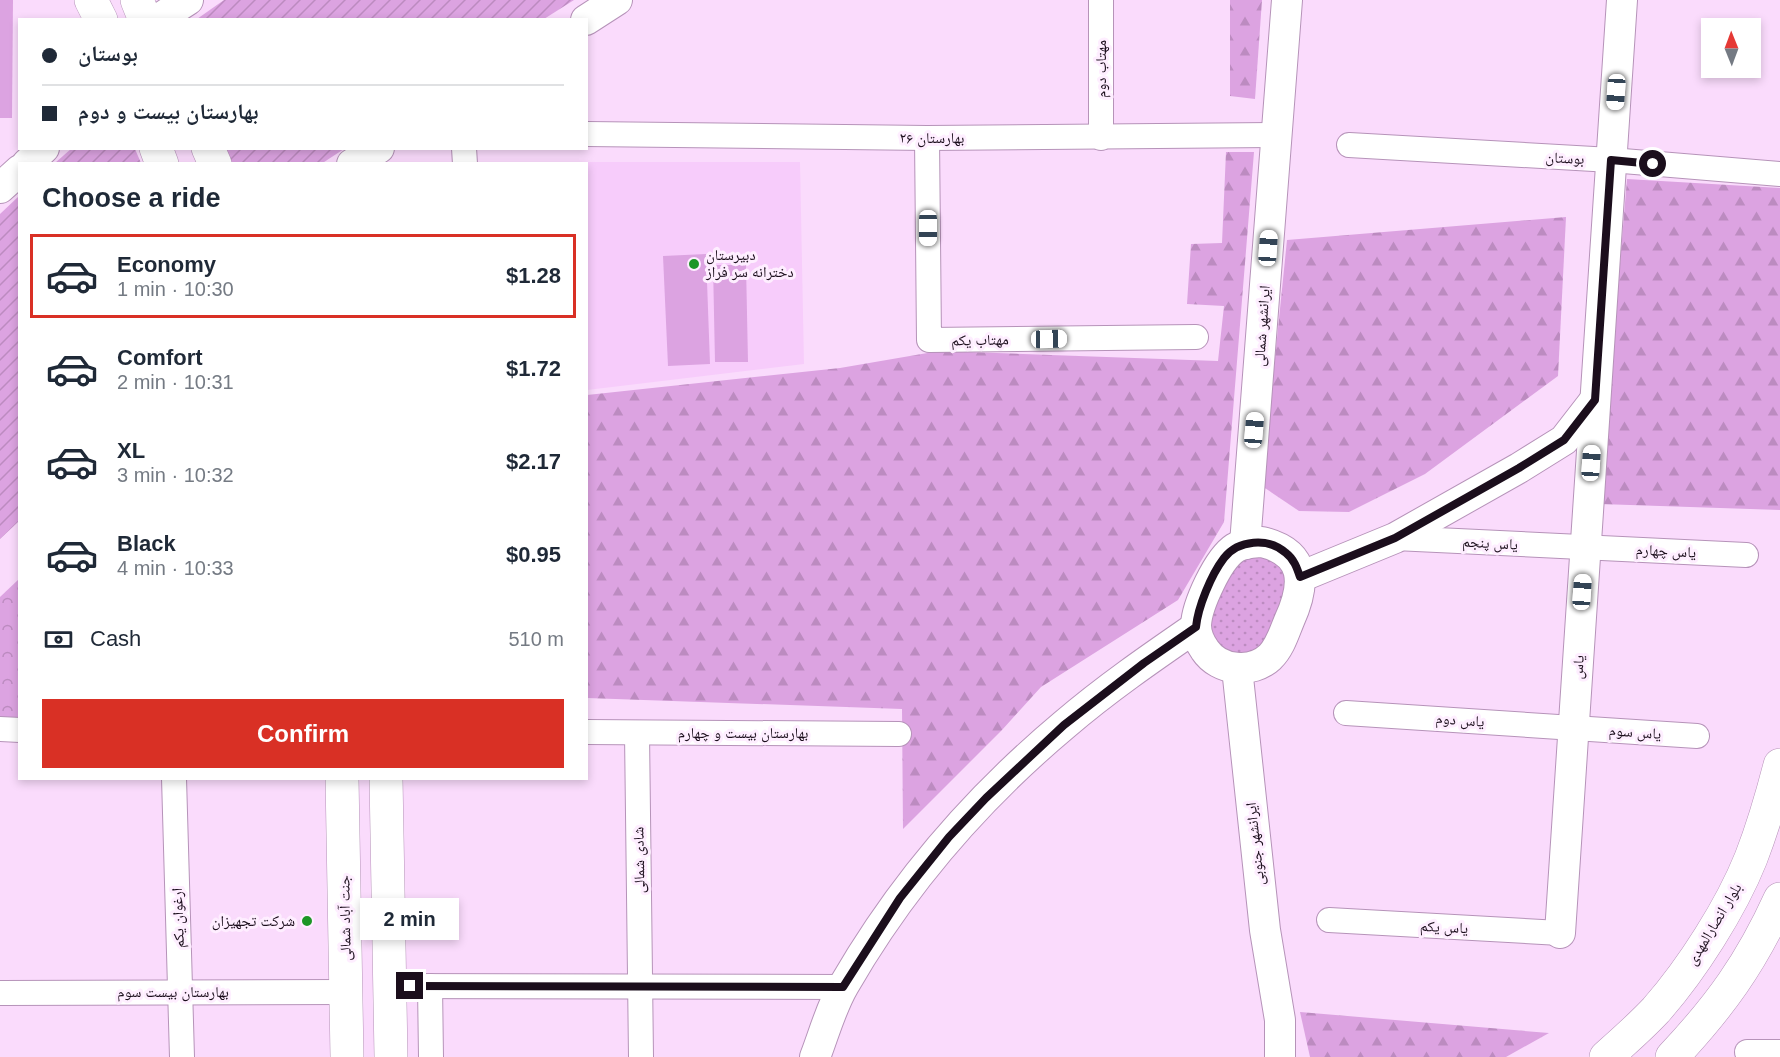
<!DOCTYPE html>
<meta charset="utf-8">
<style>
body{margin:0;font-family:Arial,"Noto Naskh Arabic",sans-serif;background:#f2f2f3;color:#1f2937;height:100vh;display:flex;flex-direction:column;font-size:22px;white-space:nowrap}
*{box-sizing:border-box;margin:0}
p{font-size:20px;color:#747a83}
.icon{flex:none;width:33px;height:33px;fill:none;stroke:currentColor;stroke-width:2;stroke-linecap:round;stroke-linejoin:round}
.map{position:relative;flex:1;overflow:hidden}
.sheet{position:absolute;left:18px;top:162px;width:570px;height:618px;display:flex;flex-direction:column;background:#fff;border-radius:0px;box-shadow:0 3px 9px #0003}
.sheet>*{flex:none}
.banner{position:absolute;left:18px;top:18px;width:570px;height:132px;border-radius:0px;box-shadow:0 3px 9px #0003;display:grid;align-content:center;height:132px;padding:0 24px;background:#fff}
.needle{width:39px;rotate:359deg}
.controls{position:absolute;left:1701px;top:18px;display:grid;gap:12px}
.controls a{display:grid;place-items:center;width:60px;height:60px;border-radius:0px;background:#fff;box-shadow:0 3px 9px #0003;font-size:30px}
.end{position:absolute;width:27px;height:27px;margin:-14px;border:8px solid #1b0e1c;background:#fff;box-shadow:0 0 0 3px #fff}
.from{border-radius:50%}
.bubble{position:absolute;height:42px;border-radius:0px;background:#fff;box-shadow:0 3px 9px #0003;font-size:20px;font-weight:700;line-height:42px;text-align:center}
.car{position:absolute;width:18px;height:36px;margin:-18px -9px;border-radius:8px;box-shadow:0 0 4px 2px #0007;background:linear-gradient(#fff 24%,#345 0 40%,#fff 0 76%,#345 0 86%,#fff 0)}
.banner b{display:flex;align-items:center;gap:21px;height:57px;font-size:22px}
.banner b+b{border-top:2px solid #e0e1e3}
.banner i{width:15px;height:15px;background:#1f2937}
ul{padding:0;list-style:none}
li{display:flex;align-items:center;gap:18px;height:84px;margin:0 12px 9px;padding:0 12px;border:3px solid transparent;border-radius:0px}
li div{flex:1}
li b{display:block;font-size:22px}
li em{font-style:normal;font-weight:700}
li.current{border-color:#d93025}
li>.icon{width:54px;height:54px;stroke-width:1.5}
h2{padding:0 24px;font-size:27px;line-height:72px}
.pay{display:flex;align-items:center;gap:15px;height:66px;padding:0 24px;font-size:22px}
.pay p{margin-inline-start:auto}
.button{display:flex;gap:12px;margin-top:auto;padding:12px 24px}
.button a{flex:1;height:69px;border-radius:0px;background:#d93025;color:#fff;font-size:24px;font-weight:700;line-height:69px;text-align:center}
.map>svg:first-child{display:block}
.built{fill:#f7ccfb}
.grass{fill:url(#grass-dots)}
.forest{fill:url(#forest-firs)}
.park{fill:url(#park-crowns)}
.garden{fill:url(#garden-furrows)}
.pitch{fill:#dca3e1}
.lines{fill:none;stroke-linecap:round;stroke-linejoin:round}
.minor-casing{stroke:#b693b9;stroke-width:26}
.tertiary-casing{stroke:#b693b9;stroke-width:32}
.secondary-casing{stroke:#b693b9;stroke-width:34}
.minor{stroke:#fff;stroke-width:24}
.tertiary{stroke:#fff;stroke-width:30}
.secondary{stroke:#fff;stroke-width:33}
.route{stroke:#1b0e1c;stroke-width:8}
.poi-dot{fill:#1c9626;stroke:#feeeff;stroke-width:2}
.labels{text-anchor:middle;stroke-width:6;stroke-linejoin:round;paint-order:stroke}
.street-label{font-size:15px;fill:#1b0e1c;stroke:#feeeff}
.poi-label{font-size:15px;fill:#1b0e1c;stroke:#feeeff;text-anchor:start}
</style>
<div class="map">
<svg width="1780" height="1057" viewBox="0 0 1780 1057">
<defs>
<pattern id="grass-dots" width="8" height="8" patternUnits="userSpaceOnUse" patternTransform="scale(1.5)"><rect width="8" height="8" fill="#dca3e1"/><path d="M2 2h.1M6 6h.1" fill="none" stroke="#bc8bc0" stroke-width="1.8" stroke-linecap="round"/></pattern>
<pattern id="forest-firs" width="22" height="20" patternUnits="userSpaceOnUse" patternTransform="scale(1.5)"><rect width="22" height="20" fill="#dca3e1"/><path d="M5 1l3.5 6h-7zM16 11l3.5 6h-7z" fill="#bc8bc0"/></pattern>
<pattern id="park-crowns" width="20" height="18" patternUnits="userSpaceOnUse" patternTransform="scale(1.5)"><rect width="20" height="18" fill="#dca3e1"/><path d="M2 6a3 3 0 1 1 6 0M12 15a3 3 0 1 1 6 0" fill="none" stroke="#bc8bc0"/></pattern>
<pattern id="garden-furrows" width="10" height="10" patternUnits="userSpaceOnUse" patternTransform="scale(1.5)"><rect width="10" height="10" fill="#dca3e1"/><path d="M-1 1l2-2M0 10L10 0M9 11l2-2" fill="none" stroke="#bc8bc0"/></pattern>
</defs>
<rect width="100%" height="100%" fill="#fadbfc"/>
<path class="built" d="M503,162H800L804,364L587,390L586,164H501Z"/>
<path class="grass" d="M1261,551L1293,574L1271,643L1245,660L1217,650L1207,619L1232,563Z"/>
<g class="forest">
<path d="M1230,0H1262L1255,99L1230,96Z"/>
<path d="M1226,152H1254L1224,522L1178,600L1041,687L1002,730L903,829L902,709L587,698V395L840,368L939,351L1218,361L1224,306L1187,304L1191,244L1222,243Z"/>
<path d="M1627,179L1780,188V510L1600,504Z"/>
<path d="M1566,217L1558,376L1425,474L1349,512L1299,511L1262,486L1287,240Z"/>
<path d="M1300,1012L1549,1033L1506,1057H1310Z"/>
</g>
<path class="park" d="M19,579V717H0V597Z"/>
<g class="garden">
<path d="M224,0H574L544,19H197Z"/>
<path d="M72,148L135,149L141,163H55Z"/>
<path d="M220,149H344L321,164L226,163Z"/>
<path d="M19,196V521L0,539V214Z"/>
</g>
<g class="pitch">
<path d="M0,0H13L12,118H0Z"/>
<path d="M706,254L710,364L668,366L663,256Z"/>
<path d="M713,265H746L748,362H715Z"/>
</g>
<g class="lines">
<defs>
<g id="minor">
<path d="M586,134L927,138L1277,135"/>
<path d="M927,138L929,340L1196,337"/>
<path d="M1101,138V0"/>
<path d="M1349,145L1611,160L1780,174"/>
<path d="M464,148L465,164"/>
<path d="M1395,538L1746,555"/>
<path d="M1346,713L1697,736"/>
<path d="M0,729L20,730"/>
<path d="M586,732L899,734"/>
<path d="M637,733L641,1057"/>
<path d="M174,778L182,1057"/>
<path d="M1329,920L1560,933"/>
<path d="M389,986L843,987"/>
<path d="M430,986L431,1057"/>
<path d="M0,993L347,992"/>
<path d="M1747,1052H1780"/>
</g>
<g id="tertiary">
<path d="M157,20L188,0"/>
<path d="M586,20L617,0"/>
<path d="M27,164L44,148"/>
<path d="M352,164L379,148"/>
<path d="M0,188L20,170"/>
<path d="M1262,542C1307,553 1306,584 1289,621C1284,633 1280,647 1270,657C1252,674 1219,671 1205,650C1200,643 1196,634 1196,625C1197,605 1218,559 1235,548C1243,543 1252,543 1262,542Z"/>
<path d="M1245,544L1287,0"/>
<path d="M1300,577L1395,538L1519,468L1564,440L1595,400"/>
<path d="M1237,668L1265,930L1280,1020V1057"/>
<path d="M1560,933L1622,0"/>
<path d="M815,1057C824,1034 831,1007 844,985C901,886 977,798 1064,725C1106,689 1151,658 1196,627"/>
</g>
<g id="secondary">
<path d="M91,0L101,20"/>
<path d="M137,0L145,20"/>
<path d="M156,148L162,164"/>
<path d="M208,148L215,164"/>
<path d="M342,778L347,1057"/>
<path d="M386,778L391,1057"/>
<path d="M1606,1057C1623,1042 1641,1026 1656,1010C1692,969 1731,908 1751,858C1763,827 1772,796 1780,765"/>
<path d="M1672,1057C1720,1006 1751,963 1780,899"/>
</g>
</defs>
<use href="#minor" class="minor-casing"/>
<use href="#tertiary" class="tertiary-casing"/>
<use href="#secondary" class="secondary-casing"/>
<use href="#minor" class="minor"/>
<use href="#tertiary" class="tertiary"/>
<use href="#secondary" class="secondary"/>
</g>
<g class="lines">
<path class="route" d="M410,986L843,987L900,898L949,837L986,798L1064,725L1144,663L1196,627C1198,607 1211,575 1224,558C1238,540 1268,537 1286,553C1294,559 1297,568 1300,577L1395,538L1519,468L1564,440L1595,400L1611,160L1653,164"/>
</g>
<g class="poi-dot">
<circle cx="694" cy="264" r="6"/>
<circle cx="307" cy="921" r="6"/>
</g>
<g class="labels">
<g class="street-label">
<text transform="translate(1101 69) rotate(-90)" y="5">مهتاب دوم</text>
<text x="932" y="143">بهارستان ۲۶</text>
<text transform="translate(1565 158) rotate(3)" y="5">بوستان</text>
<text transform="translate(1262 326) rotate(-86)" y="5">ایرانشهر شمالی</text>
<text transform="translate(980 340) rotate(-1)" y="5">مهتاب یکم</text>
<text transform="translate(1490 543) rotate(3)" y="5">یاس پنجم</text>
<text transform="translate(1666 551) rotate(3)" y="5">یاس چهارم</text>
<text transform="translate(1578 667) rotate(-86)" y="5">یاس</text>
<text transform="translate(1460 720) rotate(4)" y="5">یاس دوم</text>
<text transform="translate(1635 732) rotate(4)" y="5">یاس سوم</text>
<text x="743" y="738">بهارستان بیست و چهارم</text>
<text transform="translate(1255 844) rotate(-96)" y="5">ایرانشهر جنوبی</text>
<text transform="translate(639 860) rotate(-91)" y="5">شادی شمالی</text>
<text transform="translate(178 918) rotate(-92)" y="5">ارغوان یکم</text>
<text transform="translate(345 918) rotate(-91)" y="5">جنت آباد شمالی</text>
<text transform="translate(1714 924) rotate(-59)" y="5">بلوار انصارالمهدی</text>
<text transform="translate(1444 927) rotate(3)" y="5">یاس یکم</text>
<text x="173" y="997">بهارستان بیست سوم</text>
</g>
<g class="poi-label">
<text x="706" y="260">دبیرستان<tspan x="706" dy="17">دخترانه سر فراز</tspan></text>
<text x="295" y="926" text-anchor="end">شرکت تجهیزان</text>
</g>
</g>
</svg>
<div class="controls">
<a><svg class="needle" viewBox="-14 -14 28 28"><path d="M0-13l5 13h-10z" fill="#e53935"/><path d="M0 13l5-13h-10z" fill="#747a83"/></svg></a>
</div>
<i class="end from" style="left:1653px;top:164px"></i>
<i class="end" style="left:410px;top:986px"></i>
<div class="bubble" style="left:360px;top:898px;width:99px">2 min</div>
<i class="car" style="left:1616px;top:92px;rotate:184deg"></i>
<i class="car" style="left:928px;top:228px;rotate:180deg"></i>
<i class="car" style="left:1268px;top:248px;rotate:4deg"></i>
<i class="car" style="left:1049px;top:339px;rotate:89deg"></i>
<i class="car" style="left:1254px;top:430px;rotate:5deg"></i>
<i class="car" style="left:1591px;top:463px;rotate:4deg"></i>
<i class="car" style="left:1582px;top:592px;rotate:4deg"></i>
<div class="banner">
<b><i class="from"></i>بوستان</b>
<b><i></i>بهارستان بیست و دوم</b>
</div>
<section class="sheet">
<h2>Choose a ride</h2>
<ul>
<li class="current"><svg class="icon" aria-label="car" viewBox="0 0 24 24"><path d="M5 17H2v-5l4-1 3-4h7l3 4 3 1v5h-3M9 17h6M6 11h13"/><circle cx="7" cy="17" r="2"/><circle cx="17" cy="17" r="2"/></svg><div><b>Economy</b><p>1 min · 10:30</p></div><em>$1.28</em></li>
<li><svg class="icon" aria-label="car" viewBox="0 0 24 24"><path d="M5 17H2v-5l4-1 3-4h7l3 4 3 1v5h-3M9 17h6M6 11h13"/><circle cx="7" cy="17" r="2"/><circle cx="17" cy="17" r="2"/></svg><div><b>Comfort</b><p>2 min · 10:31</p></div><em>$1.72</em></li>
<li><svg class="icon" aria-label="car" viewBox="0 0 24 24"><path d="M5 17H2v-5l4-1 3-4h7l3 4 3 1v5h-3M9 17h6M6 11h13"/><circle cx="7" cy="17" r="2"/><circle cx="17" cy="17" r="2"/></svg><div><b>XL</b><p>3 min · 10:32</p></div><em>$2.17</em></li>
<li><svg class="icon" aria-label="car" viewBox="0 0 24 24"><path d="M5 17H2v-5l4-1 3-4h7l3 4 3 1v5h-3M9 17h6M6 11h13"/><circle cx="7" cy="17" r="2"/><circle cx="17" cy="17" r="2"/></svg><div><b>Black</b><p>4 min · 10:33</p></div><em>$0.95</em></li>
</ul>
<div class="pay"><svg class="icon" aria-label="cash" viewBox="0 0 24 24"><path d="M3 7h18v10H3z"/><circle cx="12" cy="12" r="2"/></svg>Cash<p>510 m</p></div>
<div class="button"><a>Confirm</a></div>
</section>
</div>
